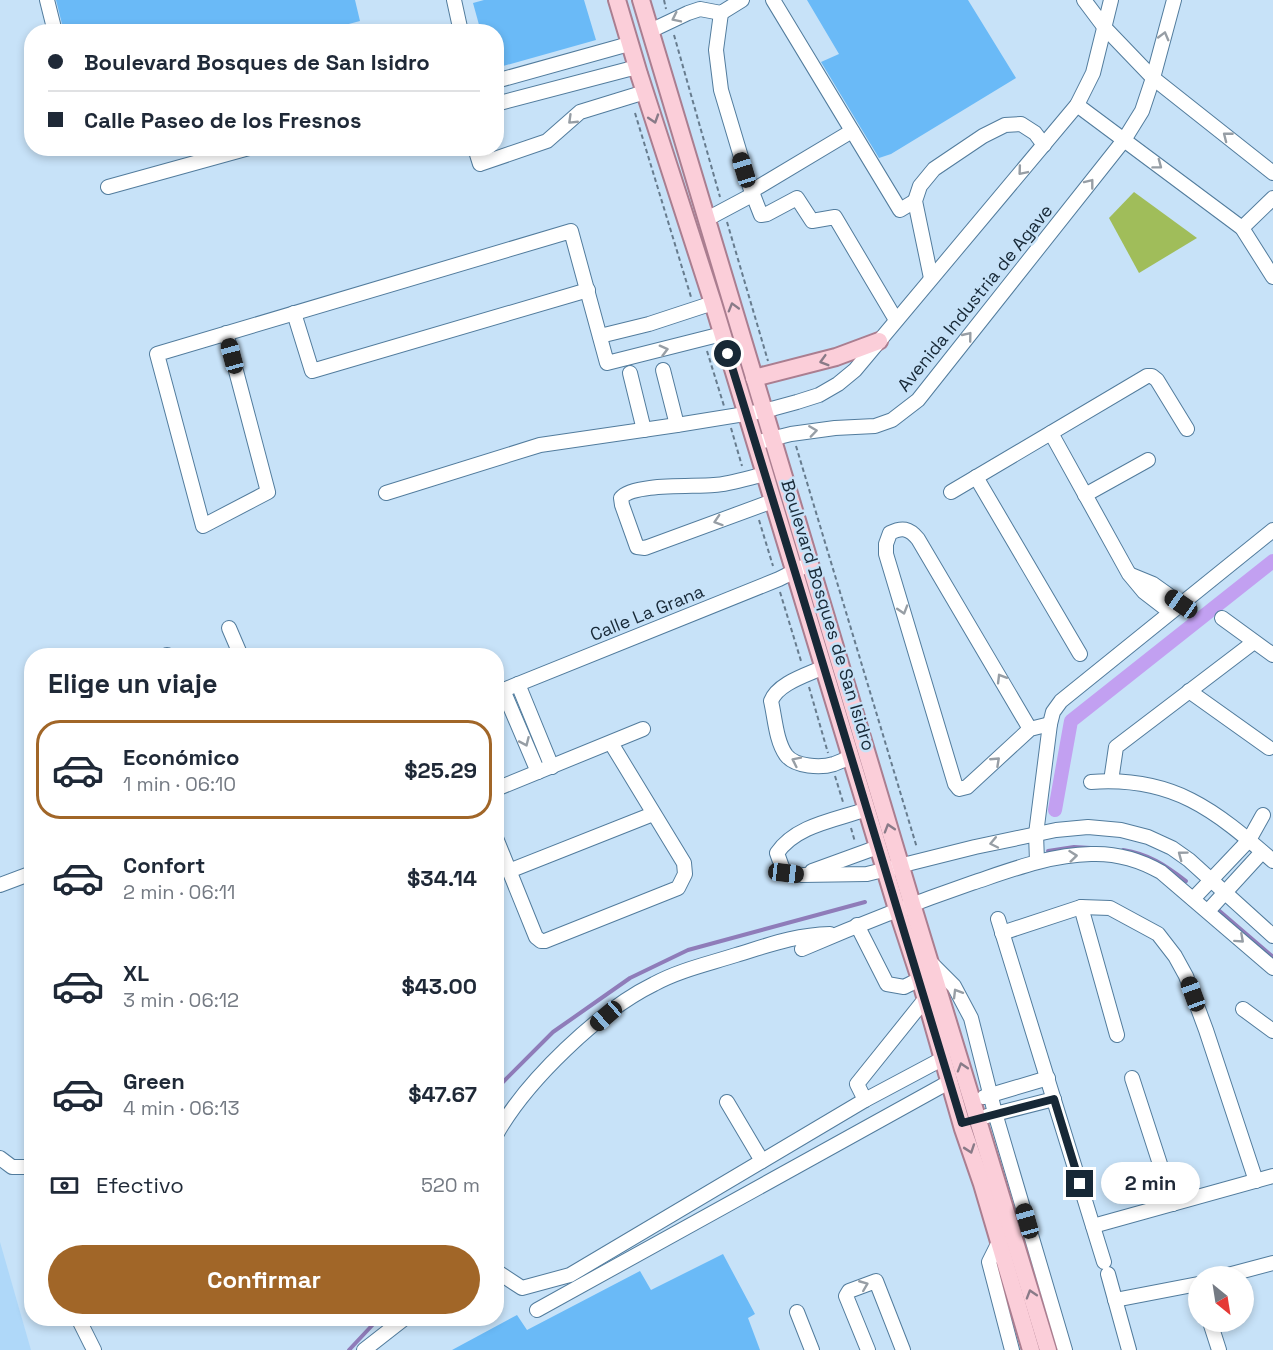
<!DOCTYPE html>
<html lang="es">
<meta charset="utf-8">
<style>
body{margin:0;font-family:"Space Grotesk",sans-serif;background:#f2f2f3;color:#1f2937;height:100vh;display:flex;flex-direction:column;font-size:22px;white-space:nowrap}
*{box-sizing:border-box;margin:0}
p{font-size:20px;color:#747a83}
.icon{flex:none;width:33px;height:33px;fill:none;stroke:currentColor;stroke-width:2;stroke-linecap:round;stroke-linejoin:round}
.map{position:relative;flex:1;overflow:hidden}
.side{position:absolute;left:24px;top:648px;width:480px;height:678px;display:flex;flex-direction:column;background:#fff;border-radius:24px;box-shadow:0 3px 9px #0003}
.side>*{flex:none}
.banner{position:absolute;left:24px;top:24px;width:480px;height:132px;border-radius:24px;box-shadow:0 3px 9px #0003;display:grid;align-content:center;height:132px;padding:0 24px;background:#fff}
.needle{width:39px;rotate:150deg}
.controls{position:absolute;left:1188px;top:1266px;display:grid;gap:12px}
.controls a{display:grid;place-items:center;width:66px;height:66px;border-radius:50%;background:#fff;box-shadow:0 3px 9px #0003;font-size:30px}
.end{position:absolute;width:27px;height:27px;margin:-14px;border:8px solid #172836;background:#fff;box-shadow:0 0 0 3px #fff}
.from{border-radius:50%}
.bubble{position:absolute;height:42px;border-radius:21px;background:#fff;box-shadow:0 3px 9px #0003;font-size:20px;font-weight:600;line-height:42px;text-align:center}
.car{position:absolute;width:18px;height:36px;margin:-18px -9px;border-radius:8px;box-shadow:0 0 4px 2px #0007;background:linear-gradient(#222 24%,#8ab4d8 0 40%,#222 0 76%,#8ab4d8 0 86%,#222 0)}
.banner b{display:flex;align-items:center;gap:21px;height:57px;font-size:22px}
.banner b+b{border-top:2px solid #e0e1e3}
.banner i{width:15px;height:15px;background:#1f2937}
ul{padding:0;list-style:none}
li{display:flex;align-items:center;gap:18px;height:99px;margin:0 12px 9px;padding:0 12px;border:3px solid transparent;border-radius:24px}
li div{flex:1}
li b{display:block;font-size:22px}
li em{font-style:normal;font-weight:600}
li.current{border-color:#a16628}
li>.icon{width:54px;height:54px;stroke-width:1.5}
h2{padding:0 24px;font-size:27px;line-height:72px}
.pay{display:flex;align-items:center;gap:15px;height:66px;padding:0 24px;font-size:22px}
.pay p{margin-inline-start:auto}
.action{display:flex;gap:12px;margin-top:auto;padding:12px 24px}
.action a{flex:1;height:69px;border-radius:36px;background:#a16628;color:#fff;font-size:24px;font-weight:600;line-height:69px;text-align:center}
.map>svg:first-child{display:block}
.built{fill:#afd8f9}
.green{fill:#a0bd5a}
.lines{fill:none;stroke-linecap:round;stroke-linejoin:round}
.stream{stroke:#8f7cb9;stroke-width:4}
.canal{stroke:#c2a0f1;stroke-width:14}
.building{fill:#6abaf7}
.minor-casing{stroke:#527c9d;stroke-width:16}
.major-casing{stroke:#aa7e90;stroke-width:20}
.path{stroke:#677c8e;stroke-width:2;stroke-dasharray:4.5 3;stroke-linecap:butt}
.minor{stroke:#fff;stroke-width:14}
.major{stroke:#fbced9;stroke-width:16}
.oneway{stroke:#979ea5}
.oneway2{stroke:#897b88}
.route{stroke:#172836;stroke-width:8}
.labels{text-anchor:middle;stroke-width:5;stroke-linejoin:round;paint-order:stroke}
.street-label{font-size:18px;fill:#172836;stroke:#c7e2f8}
</style>
<div class="map">
<svg width="1273" height="1350" viewBox="0 0 1273 1350">
<rect width="100%" height="100%" fill="#c7e2f8"/>
<path class="built" d="M0,1242L31,1350H0Z"/>
<path class="green" d="M1134,192L1197,238L1139,273L1109,218Z"/>
<g class="lines">
<g class="stream">
<path d="M1123,850C1149,854 1165,865 1186,881"/>
<path d="M1048,851L1074,847L1091,848"/>
<path d="M1216,908L1273,957"/>
<path d="M496,1091L501,1084L553,1032L630,978L688,950L865,902"/>
<path d="M349,1350L379,1318"/>
</g>
<path class="canal" d="M1055,810L1071,721L1273,561"/>
</g>
<g class="building">
<path d="M56,0H355L360,21L330,29L331,32H64Z"/>
<path d="M484,0H584L596,40L496,68V32H481L473,3Z"/>
<path d="M807,0H968L1016,78L891,154L879,158L821,62L839,54Z"/>
<path d="M723,1254L755,1314L748,1318L760,1350H452L517,1315L527,1330L640,1271L651,1290Z"/>
</g>
<g class="lines">
<defs>
<g id="minor">
<path d="M47,0L55,32"/>
<path d="M454,0L461,32"/>
<path d="M773,0L900,210L915,201"/>
<path d="M1084,0L1105,28L1153,78L1273,173"/>
<path d="M721,13L716,50L721,90L750,187L761,215L767,214L797,198L812,221L835,217L896,320"/>
<path d="M650,31L688,13L700,9L721,13L742,0"/>
<path d="M496,81L629,44"/>
<path d="M496,104L637,67"/>
<path d="M1077,105L1242,228L1273,277"/>
<path d="M475,148L480,164L547,141L580,112L645,92"/>
<path d="M108,187L249,148"/>
<path d="M707,219L752,195L755,189L852,131"/>
<path d="M1242,228L1273,198"/>
<path d="M931,278L915,201L920,186L934,169L983,136L1005,125L1021,124L1035,133L1044,145"/>
<path d="M294,313L312,371L588,290"/>
<path d="M226,333L268,492L203,526L157,354L571,231L607,363L722,334"/>
<path d="M600,336L649,324L713,303"/>
<path d="M663,370L677,425"/>
<path d="M630,373L644,430"/>
<path d="M1051,433L1129,574L1144,592L1170,612"/>
<path d="M755,443L791,434L835,428L875,426L892,420L918,400L1124,140L1142,111L1153,78L1174,0"/>
<path d="M765,474C748,478 730,484 714,485C693,487 633,483 621,498L622,505L637,547L645,548L773,501"/>
<path d="M976,477L1080,654"/>
<path d="M951,492L1147,376H1152L1157,380L1187,429"/>
<path d="M386,493L540,445L677,425L764,411L797,402L819,395L838,384L855,370L1077,105L1093,73L1111,0"/>
<path d="M1085,495L1148,460"/>
<path d="M1131,575L1153,584L1181,604"/>
<path d="M1222,618L1273,655"/>
<path d="M229,628L241,656"/>
<path d="M167,655V656"/>
<path d="M824,667C807,675 778,683 771,701C775,718 776,741 786,755C795,767 821,768 834,764C840,762 846,759 851,756"/>
<path d="M518,684L552,767"/>
<path d="M503,690L538,772"/>
<path d="M1189,691L1269,748"/>
<path d="M496,693L779,579L803,567"/>
<path d="M1030,729L918,539C909,528 902,527 890,533L886,544V554L955,784L959,789L967,787L1030,729L1050,724"/>
<path d="M1111,781L1116,747L1254,642"/>
<path d="M1091,782C1173,776 1215,810 1273,861"/>
<path d="M496,789L643,729"/>
<path d="M867,809C836,820 796,825 777,853L782,867L786,873L802,875L867,874L975,847L1056,830L1088,827L1121,830L1148,837L1172,848L1189,860L1273,936"/>
<path d="M496,838L536,937L541,941H545L678,888L685,874L684,863L611,743"/>
<path d="M1037,861L1036,834L1050,724L1053,712L1061,701L1273,530"/>
<path d="M509,871L653,814"/>
<path d="M812,871L878,847"/>
<path d="M0,885L32,873"/>
<path d="M1193,899L1249,840L1263,815"/>
<path d="M1081,907L1117,1035"/>
<path d="M1208,911L1262,852"/>
<path d="M998,919L1104,1262"/>
<path d="M857,925L887,984L904,987L920,979"/>
<path d="M1002,933L1081,907L1110,908L1158,934L1175,956L1186,976L1206,1030L1256,1181"/>
<path d="M802,949C858,925 914,903 972,883C1011,870 1049,855 1091,854C1116,853 1140,860 1161,872L1273,968"/>
<path d="M930,962L954,986L971,1018L995,1113L1065,1350"/>
<path d="M1243,1009L1273,1031"/>
<path d="M1132,1078L1173,1204"/>
<path d="M984,1097L1048,1078"/>
<path d="M865,1100L857,1084L926,998"/>
<path d="M727,1102L762,1161"/>
<path d="M987,1116L1054,1099"/>
<path d="M496,1135C526,1081 599,1011 654,984C680,970 708,964 736,955C769,945 795,935 830,934"/>
<path d="M0,1158L12,1167H32"/>
<path d="M1093,1226L1273,1176"/>
<path d="M999,1242L989,1262L1012,1350"/>
<path d="M496,1271L522,1288L570,1275L865,1100L942,1059"/>
<path d="M1108,1274L1129,1350"/>
<path d="M1224,1276L1273,1263"/>
<path d="M1115,1300L1198,1284"/>
<path d="M537,1310L949,1082"/>
<path d="M797,1312L812,1350"/>
<path d="M78,1318L94,1350"/>
<path d="M1210,1322L1219,1350"/>
<path d="M364,1350L405,1318"/>
<path d="M868,1350L846,1296L849,1291L876,1281L903,1350"/>
</g>
<g id="major">
<path d="M617,0L639,74L713,303L897,909L920,979L963,1129L982,1184L1031,1350"/>
<path d="M641,0L912,904L1048,1350"/>
<path d="M754,378L836,357L879,341"/>
</g>
</defs>
<use href="#minor" class="minor-casing"/>
<use href="#major" class="major-casing"/>
<g class="path">
<path d="M664,0L666,9"/>
<path d="M674,35L720,197"/>
<path d="M635,113L691,297"/>
<path d="M727,222L768,361"/>
<path d="M707,351L724,406"/>
<path d="M731,428L742,466"/>
<path d="M796,446L917,848"/>
<path d="M759,520L773,566"/>
<path d="M780,592L801,661"/>
<path d="M809,687L828,753"/>
<path d="M835,776L843,802"/>
<path d="M851,828L855,842"/>
</g>
<use href="#minor" class="minor"/>
<use href="#major" class="major"/>
</g>
<defs><path id="oneway-chevron" d="M-2-3.5L2.5 0L-2 3.5" fill="none" stroke-width="1.6" stroke-linecap="round" stroke-linejoin="round" transform="scale(1.5)"/></defs>
<g class="oneway">
<use href="#oneway-chevron" transform="translate(676 18) rotate(154)"/>
<use href="#oneway-chevron" transform="translate(1164 36) rotate(-75)"/>
<use href="#oneway-chevron" transform="translate(572 120) rotate(136)"/>
<use href="#oneway-chevron" transform="translate(1227 136) rotate(-142)"/>
<use href="#oneway-chevron" transform="translate(1158 165) rotate(37)"/>
<use href="#oneway-chevron" transform="translate(1022 171) rotate(130)"/>
<use href="#oneway-chevron" transform="translate(1090 183) rotate(-52)"/>
<use href="#oneway-chevron" transform="translate(968 336) rotate(-51)"/>
<use href="#oneway-chevron" transform="translate(664 350) rotate(-15)"/>
<use href="#oneway-chevron" transform="translate(813 431) rotate(-8)"/>
<use href="#oneway-chevron" transform="translate(718 521) rotate(162)"/>
<use href="#oneway-chevron" transform="translate(903 610) rotate(73)"/>
<use href="#oneway-chevron" transform="translate(1001 678) rotate(-121)"/>
<use href="#oneway-chevron" transform="translate(525 742) rotate(66)"/>
<use href="#oneway-chevron" transform="translate(796 761) rotate(-154)"/>
<use href="#oneway-chevron" transform="translate(996 761) rotate(-43)"/>
<use href="#oneway-chevron" transform="translate(994 843) rotate(168)"/>
<use href="#oneway-chevron" transform="translate(1182 855) rotate(-143)"/>
<use href="#oneway-chevron" transform="translate(1073 856) rotate(-6)"/>
<use href="#oneway-chevron" transform="translate(1240 939) rotate(42)"/>
<use href="#oneway-chevron" transform="translate(957 993) rotate(-121)"/>
<use href="#oneway-chevron" transform="translate(864 1285) rotate(-22)"/>
</g>
<g class="oneway2">
<use href="#oneway-chevron" transform="translate(654 119) rotate(72)"/>
<use href="#oneway-chevron" transform="translate(733 307) rotate(-106)"/>
<use href="#oneway-chevron" transform="translate(824 361) rotate(164)"/>
<use href="#oneway-chevron" transform="translate(889 828) rotate(-107)"/>
<use href="#oneway-chevron" transform="translate(962 1067) rotate(-107)"/>
<use href="#oneway-chevron" transform="translate(970 1149) rotate(71)"/>
<use href="#oneway-chevron" transform="translate(1031 1294) rotate(-107)"/>
</g>
<g class="lines">
<path class="route" d="M728,354C807,610 885,866 962,1123L1054,1099L1080,1184"/>
</g>
<g class="labels">
<g class="street-label">
<text transform="translate(975 298) rotate(-51)" y="6">Avenida Industria de Agave</text>
<text transform="translate(647 613) rotate(-22)" y="6">Calle La Grana</text>
<text transform="translate(828 615) rotate(73)" y="6">Boulevard Bosques de San Isidro</text>
</g>
</g>
</svg>
<div class="controls">
<a><svg class="needle" viewBox="-14 -14 28 28"><path d="M0-13l5 13h-10z" fill="#e53935"/><path d="M0 13l5-13h-10z" fill="#747a83"/></svg></a>
</div>
<i class="end from" style="left:728px;top:354px"></i>
<i class="end" style="left:1080px;top:1184px"></i>
<div class="bubble" style="left:1101px;top:1162px;width:99px">2 min</div>
<i class="car" style="left:744px;top:170px;rotate:343deg"></i>
<i class="car" style="left:232px;top:356px;rotate:345deg"></i>
<i class="car" style="left:1181px;top:604px;rotate:305deg"></i>
<i class="car" style="left:786px;top:873px;rotate:97deg"></i>
<i class="car" style="left:1193px;top:994px;rotate:340deg"></i>
<i class="car" style="left:606px;top:1016px;rotate:229deg"></i>
<i class="car" style="left:1027px;top:1221px;rotate:344deg"></i>
<div class="banner">
<b><i class="from"></i>Boulevard Bosques de San Isidro</b>
<b><i></i>Calle Paseo de los Fresnos</b>
</div>
<section class="side">
<h2>Elige un viaje</h2>
<ul>
<li class="current"><svg class="icon" aria-label="car" viewBox="0 0 24 24"><path d="M5 17H2v-5l4-1 3-4h7l3 4 3 1v5h-3M9 17h6M6 11h13"/><circle cx="7" cy="17" r="2"/><circle cx="17" cy="17" r="2"/></svg><div><b>Económico</b><p>1 min · 06:10</p></div><em>$25.29</em></li>
<li><svg class="icon" aria-label="car" viewBox="0 0 24 24"><path d="M5 17H2v-5l4-1 3-4h7l3 4 3 1v5h-3M9 17h6M6 11h13"/><circle cx="7" cy="17" r="2"/><circle cx="17" cy="17" r="2"/></svg><div><b>Confort</b><p>2 min · 06:11</p></div><em>$34.14</em></li>
<li><svg class="icon" aria-label="car" viewBox="0 0 24 24"><path d="M5 17H2v-5l4-1 3-4h7l3 4 3 1v5h-3M9 17h6M6 11h13"/><circle cx="7" cy="17" r="2"/><circle cx="17" cy="17" r="2"/></svg><div><b>XL</b><p>3 min · 06:12</p></div><em>$43.00</em></li>
<li><svg class="icon" aria-label="car" viewBox="0 0 24 24"><path d="M5 17H2v-5l4-1 3-4h7l3 4 3 1v5h-3M9 17h6M6 11h13"/><circle cx="7" cy="17" r="2"/><circle cx="17" cy="17" r="2"/></svg><div><b>Green</b><p>4 min · 06:13</p></div><em>$47.67</em></li>
</ul>
<div class="pay"><svg class="icon" aria-label="cash" viewBox="0 0 24 24"><path d="M3 7h18v10H3z"/><circle cx="12" cy="12" r="2"/></svg>Efectivo<p>520 m</p></div>
<div class="action"><a>Confirmar</a></div>
</section>
</div>
